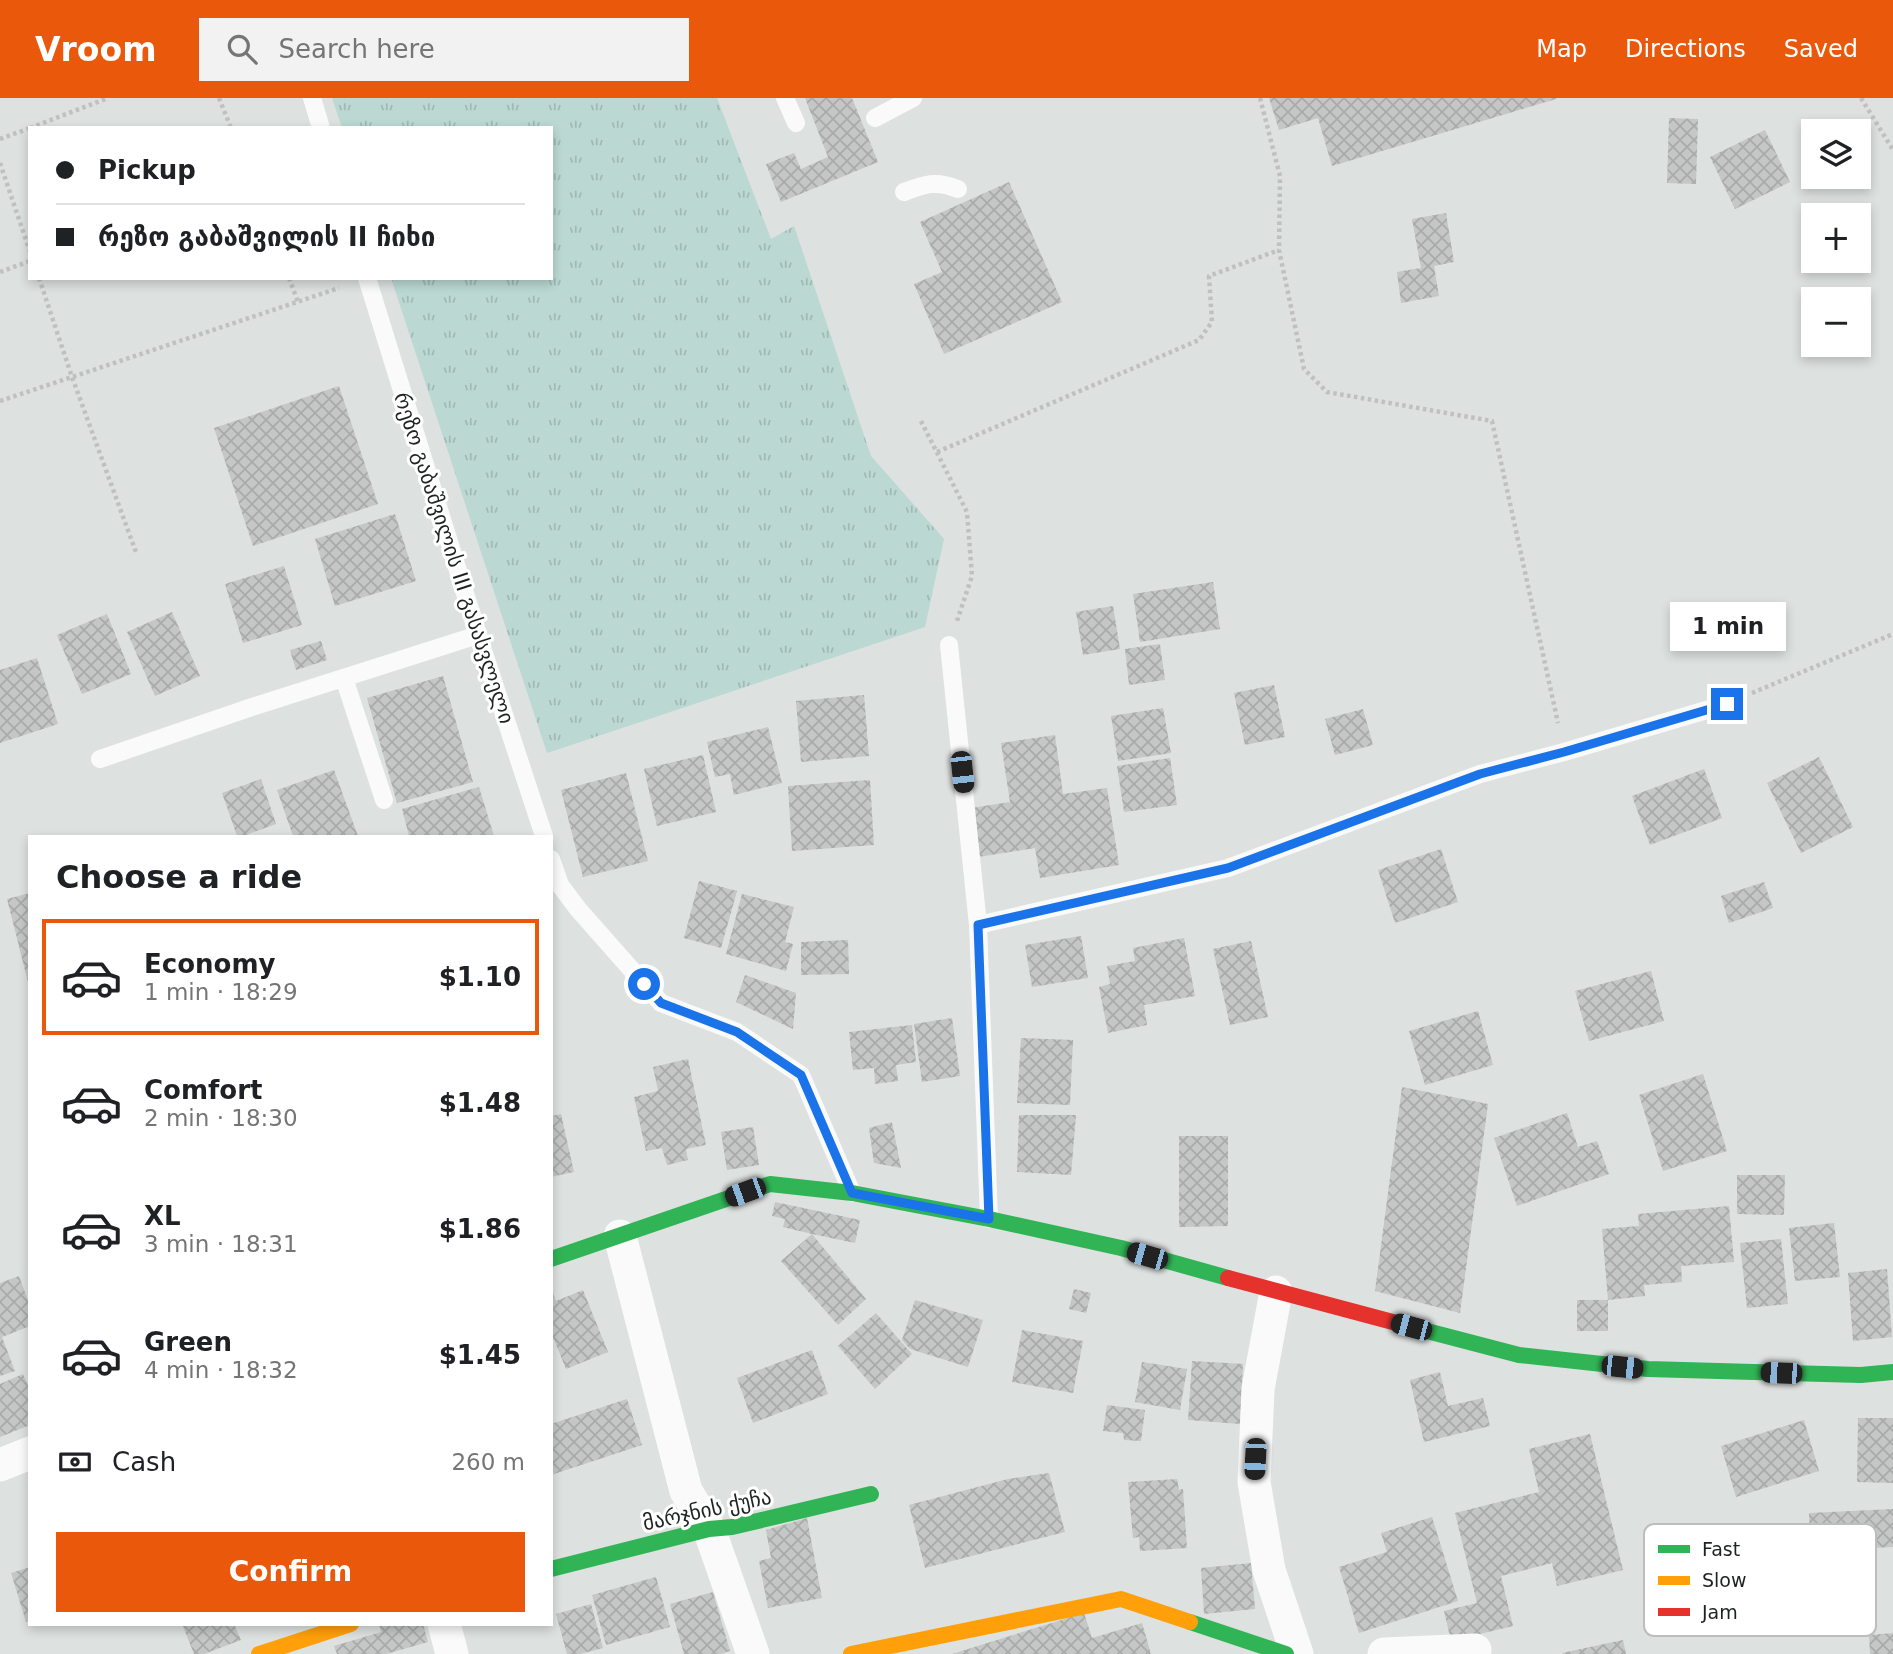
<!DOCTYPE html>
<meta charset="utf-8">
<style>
body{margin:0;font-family:"DejaVu Sans","Noto Sans Georgian",sans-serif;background:#f2f2f2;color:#202124;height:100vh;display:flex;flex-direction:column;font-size:26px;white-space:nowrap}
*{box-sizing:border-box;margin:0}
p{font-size:23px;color:#757577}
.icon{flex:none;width:38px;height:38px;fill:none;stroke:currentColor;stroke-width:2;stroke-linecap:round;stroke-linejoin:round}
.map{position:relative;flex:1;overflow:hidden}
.panel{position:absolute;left:28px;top:737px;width:525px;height:791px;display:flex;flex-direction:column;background:#fff;border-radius:0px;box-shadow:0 4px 10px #0003}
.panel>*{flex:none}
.top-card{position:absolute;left:28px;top:28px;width:525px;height:154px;border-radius:0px;box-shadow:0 4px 10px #0003;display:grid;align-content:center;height:154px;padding:0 28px;background:#fff}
.fabs{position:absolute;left:1801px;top:21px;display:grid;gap:14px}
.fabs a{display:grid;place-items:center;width:70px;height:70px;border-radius:0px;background:#fff;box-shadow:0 4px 10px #0003;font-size:35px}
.end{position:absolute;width:32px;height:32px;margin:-16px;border:9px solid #1a73e8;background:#fff;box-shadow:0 0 0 4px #fff}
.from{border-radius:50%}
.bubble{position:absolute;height:49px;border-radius:0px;background:#fff;box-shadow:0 4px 10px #0003;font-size:23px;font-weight:600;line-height:49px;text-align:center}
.car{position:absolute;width:21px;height:42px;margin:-21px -10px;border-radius:9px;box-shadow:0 0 5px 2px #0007;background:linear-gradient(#222 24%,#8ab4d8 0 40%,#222 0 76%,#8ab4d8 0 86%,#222 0)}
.top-card b{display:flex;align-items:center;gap:24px;height:66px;font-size:26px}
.top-card b+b{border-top:2px solid #e0e0e0}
.top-card i{width:18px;height:18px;background:#202124}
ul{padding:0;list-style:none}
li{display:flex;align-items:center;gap:21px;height:116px;margin:0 14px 10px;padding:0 14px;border:4px solid transparent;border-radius:0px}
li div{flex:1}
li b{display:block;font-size:26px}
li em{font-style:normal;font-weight:600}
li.on{border-color:#ea580c}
li>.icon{width:63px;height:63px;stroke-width:1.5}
h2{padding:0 28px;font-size:32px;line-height:84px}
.pay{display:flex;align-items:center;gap:18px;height:77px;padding:0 28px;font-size:26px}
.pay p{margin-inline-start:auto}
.cta{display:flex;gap:14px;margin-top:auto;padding:14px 28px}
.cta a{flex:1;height:80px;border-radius:0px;background:#ea580c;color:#fff;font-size:28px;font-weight:600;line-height:80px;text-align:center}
header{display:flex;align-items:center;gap:42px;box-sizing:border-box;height:98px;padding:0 35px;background:#ea580c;color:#fff}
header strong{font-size:33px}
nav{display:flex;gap:38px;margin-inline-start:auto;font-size:24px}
.search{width:490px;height:63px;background:#f2f2f2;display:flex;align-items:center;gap:18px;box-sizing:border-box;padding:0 24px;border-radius:0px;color:#757577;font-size:26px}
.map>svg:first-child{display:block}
.grass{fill:url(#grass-tufts)}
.building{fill:url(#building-cross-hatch)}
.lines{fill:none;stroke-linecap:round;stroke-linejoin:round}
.path{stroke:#c0c0c0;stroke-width:4.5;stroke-dasharray:3.5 3.5;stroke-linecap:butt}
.lane{stroke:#fafafa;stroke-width:18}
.street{stroke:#fafafa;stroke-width:33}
.fast{stroke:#30b455;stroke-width:16}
.slow{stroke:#ff9f0a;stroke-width:16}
.jam{stroke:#e5322d;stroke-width:16}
.route{stroke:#1a73e8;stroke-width:9}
.labels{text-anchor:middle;stroke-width:6;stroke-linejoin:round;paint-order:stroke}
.street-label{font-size:21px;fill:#1f2222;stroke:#fff}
.key{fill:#fff;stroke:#bcbdbd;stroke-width:2}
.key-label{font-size:19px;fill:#1f2222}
</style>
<header>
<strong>Vroom</strong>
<div class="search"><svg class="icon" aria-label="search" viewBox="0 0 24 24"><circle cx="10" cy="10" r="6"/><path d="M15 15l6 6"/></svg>Search here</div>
<nav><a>Map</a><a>Directions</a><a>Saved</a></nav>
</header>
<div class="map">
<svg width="1893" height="1556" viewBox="0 0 1893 1556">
<defs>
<pattern id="grass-tufts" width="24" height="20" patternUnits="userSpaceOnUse" patternTransform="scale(1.75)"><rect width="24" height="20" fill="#bbd8d2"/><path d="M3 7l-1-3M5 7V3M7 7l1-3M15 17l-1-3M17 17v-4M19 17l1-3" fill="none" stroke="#a0b9b4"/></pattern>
<pattern id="building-cross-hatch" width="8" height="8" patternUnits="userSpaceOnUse" patternTransform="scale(1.75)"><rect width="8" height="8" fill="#c4c7c6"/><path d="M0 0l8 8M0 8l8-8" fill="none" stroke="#a8abaa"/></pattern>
</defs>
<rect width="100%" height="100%" fill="#dde1e0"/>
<path class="grass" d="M332,0H717L771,141L794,128L871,358L944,441L925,529L547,655L391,180H551V30H342Z"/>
<g class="building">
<path d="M805,0H852L878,64L781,104L766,66L794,55L801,71L828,59Z"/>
<path d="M1269,0H1556V1L1332,68L1318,20L1279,32Z"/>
<path d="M1669,20L1698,21L1696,86L1667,85Z"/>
<path d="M1765,32L1790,84L1735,111L1710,59Z"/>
<path d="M1009,84L1062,204L944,256L914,186L942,174L920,124Z"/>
<path d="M1446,115L1454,164L1434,168L1439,198L1401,205L1397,174L1421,170L1412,121Z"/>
<path d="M339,288L378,406L253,448L214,330Z"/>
<path d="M395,416L416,483L335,508L315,441Z"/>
<path d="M284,468L302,527L243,545L225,486Z"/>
<path d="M1213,484L1220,531L1140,544L1133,496Z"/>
<path d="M1113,508L1120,551L1083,557L1076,514Z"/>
<path d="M172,514L200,578L155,598L127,534Z"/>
<path d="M107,516L131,576L82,596L57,537Z"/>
<path d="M321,543L327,562L296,572L290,552Z"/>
<path d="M1160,546L1165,582L1129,587L1125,551Z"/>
<path d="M37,560L58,626L0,645V572Z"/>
<path d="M443,578L473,684L397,705L367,600Z"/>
<path d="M1274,587L1285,639L1245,647L1234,595Z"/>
<path d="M864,597L869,658L801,664L796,603Z"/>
<path d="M1163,610L1171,655L1118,663L1111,618Z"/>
<path d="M1363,611L1373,647L1335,657L1325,621Z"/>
<path d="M768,629L782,685L734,697L730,676L715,679L707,644Z"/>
<path d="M1055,637L1063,696L1107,690L1119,767L1040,780L1035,750L978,759L971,710L1010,704L1001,645Z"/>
<path d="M703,657L716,714L657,728L644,671Z"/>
<path d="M1819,659L1853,729L1801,755L1767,685Z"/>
<path d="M1170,660L1177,707L1124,714L1117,668Z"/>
<path d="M1704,671L1722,720L1650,747L1632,698Z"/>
<path d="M334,672L358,738H293L277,692Z"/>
<path d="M626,675L648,763L583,779L561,692Z"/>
<path d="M261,681L276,726L243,738H237L222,695Z"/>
<path d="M870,682L874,747L792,753L788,688Z"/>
<path d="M479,689L494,738H409L402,711Z"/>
<path d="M1441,751L1458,804L1395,825L1378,772Z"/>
<path d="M699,783L737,793L721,850L684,840Z"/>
<path d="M1764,784L1773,810L1729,825L1721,798Z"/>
<path d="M30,795V888H29L7,801Z"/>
<path d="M742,796L794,809L785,844L793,846L786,873L726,856Z"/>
<path d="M1081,838L1088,880L1032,889L1025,847Z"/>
<path d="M1184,840L1195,898L1144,907L1147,927L1108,935L1099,889L1110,886L1107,868L1135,863L1133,850Z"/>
<path d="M848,842L849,876L801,877V844Z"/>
<path d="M1251,843L1268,919L1230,927L1213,851Z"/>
<path d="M1651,873L1664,923L1589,943L1575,893Z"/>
<path d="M745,877L796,895L793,931L736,904Z"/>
<path d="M1478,913L1493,967L1425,987L1409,933Z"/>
<path d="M952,920L960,978L922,984L914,926Z"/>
<path d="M912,927L916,964L896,967L898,983L875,986L874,970L853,972L849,934Z"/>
<path d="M1021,940L1073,942L1070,1007L1017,1005Z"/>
<path d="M688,961L706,1047L686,1051L688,1062L667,1067L662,1050L646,1053L634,999L658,993L653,969Z"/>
<path d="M1703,976L1727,1053L1663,1073L1639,997Z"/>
<path d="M1402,989L1488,1006L1460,1215L1375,1193Z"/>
<path d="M1567,1015L1578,1049L1597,1043L1609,1076L1517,1108L1494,1040Z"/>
<path d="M561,1016L574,1074L551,1079V1018Z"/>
<path d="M1019,1017H1076L1071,1077L1017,1074Z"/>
<path d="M892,1024L901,1070L874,1065L869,1030Z"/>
<path d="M753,1029L759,1067L727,1072L721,1034Z"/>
<path d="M1179,1038H1228V1128L1179,1129Z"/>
<path d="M1737,1077H1785L1784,1117L1737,1116Z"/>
<path d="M775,1104L860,1122L855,1145L812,1136L866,1201L838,1227L781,1163L812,1136L783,1129L785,1121L772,1118Z"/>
<path d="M1729,1108L1734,1164L1681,1168L1682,1184L1644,1187L1645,1198L1608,1202L1602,1131L1639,1128L1638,1116Z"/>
<path d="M1834,1125L1840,1179L1795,1183L1789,1130Z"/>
<path d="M1781,1141L1788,1206L1747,1210L1740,1145Z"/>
<path d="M1887,1171L1892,1239L1853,1243L1848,1175Z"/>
<path d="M19,1178L30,1208V1228L2,1239L15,1273L0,1278V1185Z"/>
<path d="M551,1191L556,1203L583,1192L608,1254L566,1271L551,1234Z"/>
<path d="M1074,1191L1091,1195L1086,1215L1069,1211Z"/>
<path d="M915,1202L983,1222L968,1269L910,1251L902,1242Z"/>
<rect x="1577" y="1202" width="31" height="31"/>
<path d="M876,1215L912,1256L875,1291L838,1248Z"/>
<path d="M1022,1232L1083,1243L1073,1295L1012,1284Z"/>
<path d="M812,1252L828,1296L753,1325L737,1280Z"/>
<path d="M1192,1263L1243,1266L1240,1326L1188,1322Z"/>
<path d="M1142,1264L1187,1271L1180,1312L1135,1304Z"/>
<path d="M1440,1274L1448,1308L1483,1300L1490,1328L1424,1344L1410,1282Z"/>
<path d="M23,1276L30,1292V1327L0,1339V1286Z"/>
<path d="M627,1301L642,1347L551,1377V1326Z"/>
<path d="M1107,1307L1145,1312L1141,1343L1124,1342L1123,1335L1103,1333Z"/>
<path d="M1858,1320H1893V1385L1857,1384Z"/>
<path d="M1804,1322L1819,1373L1736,1399L1721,1348Z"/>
<path d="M1590,1336L1623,1472L1557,1488L1552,1465L1501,1478L1513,1528L1451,1543L1444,1513L1477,1505L1455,1415L1539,1394L1529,1351Z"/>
<path d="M1049,1375L1065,1434L925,1470L909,1407L1008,1381Z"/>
<path d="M1177,1381L1179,1392L1183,1391L1187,1450L1140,1453L1139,1439L1133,1440L1128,1384Z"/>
<path d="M1893,1411V1449L1810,1453L1809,1415Z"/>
<path d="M1432,1419L1458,1503L1359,1535L1339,1469L1387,1454L1381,1435Z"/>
<path d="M807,1420L822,1500L768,1510L759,1463L771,1460L766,1432Z"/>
<path d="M1251,1465L1255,1511L1204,1516L1201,1470Z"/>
<path d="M30,1469V1523L26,1524L11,1475Z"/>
<path d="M656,1479L670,1529L606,1547L592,1497Z"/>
<path d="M713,1494L730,1553L721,1556H684L670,1506Z"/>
<path d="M591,1506L603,1550L580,1556H567L556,1516Z"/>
<path d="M1084,1515L1092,1540L1142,1525L1151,1556H952Z"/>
<path d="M182,1526H234L241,1542L204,1556H194Z"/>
<path d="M379,1526H423L428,1544L386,1556H337L334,1548L381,1534Z"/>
<path d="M1893,1535V1556H1870L1869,1537Z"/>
<path d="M1623,1542L1626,1556H1563L1562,1555Z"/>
</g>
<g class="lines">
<g class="path">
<path d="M219,0L231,30"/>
<path d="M1260,0L1280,78L1279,152L1304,271L1327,294L1492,323L1558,625"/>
<path d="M1861,0L1893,52"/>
<path d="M30,30L108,0"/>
<path d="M0,41L30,30"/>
<path d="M0,65L30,154"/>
<path d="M0,174L30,163"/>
<path d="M39,180L72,279L137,457"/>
<path d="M289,180L298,204"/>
<path d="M0,303L339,190"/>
<path d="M921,323L967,414L972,478L957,523"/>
<path d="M937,354L1199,242L1212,224L1209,178L1279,152"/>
<path d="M1752,595L1893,536"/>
</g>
<g class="lane">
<path d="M312,0L321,30"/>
<path d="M785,0L796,25"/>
<path d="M875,20L913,0"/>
<path d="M904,94C925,86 936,82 958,91"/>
<path d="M367,180L478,537L544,738"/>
<path d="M949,547L978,827L989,1121"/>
<path d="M344,580L384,702"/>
<path d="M100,661L252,609L478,537"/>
<path d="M551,761L560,787L578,811L661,905L737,934L801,977L852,1095"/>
<path d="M978,827L1228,770L1480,676L1564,654L1727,606"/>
</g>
<g class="street">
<path d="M620,1138L686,1393L709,1431L753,1556"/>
<path d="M1276,1194L1258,1291L1254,1384L1269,1472L1297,1556"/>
<path d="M0,1367L30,1355"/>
<path d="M444,1526L452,1556"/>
<path d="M1384,1556L1475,1552"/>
</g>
<g class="fast">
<path d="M551,1161L770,1086L852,1095L989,1121L1121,1150L1228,1180"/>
<path d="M1404,1227L1519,1257L1648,1271L1861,1277L1893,1274"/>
<path d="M551,1471L709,1431L732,1429L871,1396"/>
<path d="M1190,1524L1286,1556"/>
</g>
<g class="slow">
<path d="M259,1556L351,1526"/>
<path d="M851,1556L1121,1501L1190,1524"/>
</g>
<path class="jam" d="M1228,1180L1404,1227"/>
</g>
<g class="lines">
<path class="route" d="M644,886L661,905L737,934L801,977L852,1095L989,1121L978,827L1228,770L1480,676L1564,654L1727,606"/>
</g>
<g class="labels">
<g class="street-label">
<text transform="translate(454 460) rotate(72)" y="7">რეზო გაბაშვილის III გასასვლელი</text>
<text transform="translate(707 1412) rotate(-12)" y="7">მარჯნის ქუჩა</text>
</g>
</g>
<rect x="1644" y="1426" width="232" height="112" rx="10" class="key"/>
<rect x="1658" y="1447" width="32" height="8" fill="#30b455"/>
<rect x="1658" y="1478" width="32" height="9" fill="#ff9f0a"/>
<rect x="1658" y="1510" width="32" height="8" fill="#e5322d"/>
<g class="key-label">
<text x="1702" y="1458">Fast</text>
<text x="1702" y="1489">Slow</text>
<text x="1702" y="1521">Jam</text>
</g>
</svg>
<div class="fabs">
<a><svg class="icon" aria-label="layers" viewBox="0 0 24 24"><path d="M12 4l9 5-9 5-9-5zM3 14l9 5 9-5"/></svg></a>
<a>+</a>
<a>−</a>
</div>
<i class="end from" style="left:644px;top:886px"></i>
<i class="end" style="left:1727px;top:606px"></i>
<div class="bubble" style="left:1670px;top:504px;width:116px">1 min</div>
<i class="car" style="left:962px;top:674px;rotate:174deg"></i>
<i class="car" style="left:745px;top:1094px;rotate:250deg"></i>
<i class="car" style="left:1147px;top:1158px;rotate:286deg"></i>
<i class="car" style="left:1411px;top:1229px;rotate:285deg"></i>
<i class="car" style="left:1622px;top:1269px;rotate:96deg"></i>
<i class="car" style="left:1781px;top:1275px;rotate:272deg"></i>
<i class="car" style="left:1255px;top:1361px;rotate:183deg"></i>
<div class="top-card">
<b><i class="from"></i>Pickup</b>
<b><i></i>რეზო გაბაშვილის II ჩიხი</b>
</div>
<section class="panel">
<h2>Choose a ride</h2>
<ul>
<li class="on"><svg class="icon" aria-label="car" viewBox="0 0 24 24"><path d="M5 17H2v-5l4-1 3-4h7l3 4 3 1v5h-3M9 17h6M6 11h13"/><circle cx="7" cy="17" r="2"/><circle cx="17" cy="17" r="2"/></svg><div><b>Economy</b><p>1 min · 18:29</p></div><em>$1.10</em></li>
<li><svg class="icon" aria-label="car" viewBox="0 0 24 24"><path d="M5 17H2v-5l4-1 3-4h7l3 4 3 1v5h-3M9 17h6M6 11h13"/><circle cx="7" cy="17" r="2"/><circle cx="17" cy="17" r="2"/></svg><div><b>Comfort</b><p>2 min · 18:30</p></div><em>$1.48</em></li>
<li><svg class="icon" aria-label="car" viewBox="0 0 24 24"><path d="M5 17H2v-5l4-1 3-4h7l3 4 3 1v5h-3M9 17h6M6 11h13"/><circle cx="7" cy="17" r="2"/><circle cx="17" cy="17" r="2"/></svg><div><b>XL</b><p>3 min · 18:31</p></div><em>$1.86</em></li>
<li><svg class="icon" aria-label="car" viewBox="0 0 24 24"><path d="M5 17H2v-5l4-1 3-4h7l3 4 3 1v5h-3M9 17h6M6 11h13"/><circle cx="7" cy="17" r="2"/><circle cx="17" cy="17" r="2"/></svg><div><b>Green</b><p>4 min · 18:32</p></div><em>$1.45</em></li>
</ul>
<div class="pay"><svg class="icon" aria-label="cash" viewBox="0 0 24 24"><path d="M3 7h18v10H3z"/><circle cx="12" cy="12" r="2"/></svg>Cash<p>260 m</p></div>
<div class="cta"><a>Confirm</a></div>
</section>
</div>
